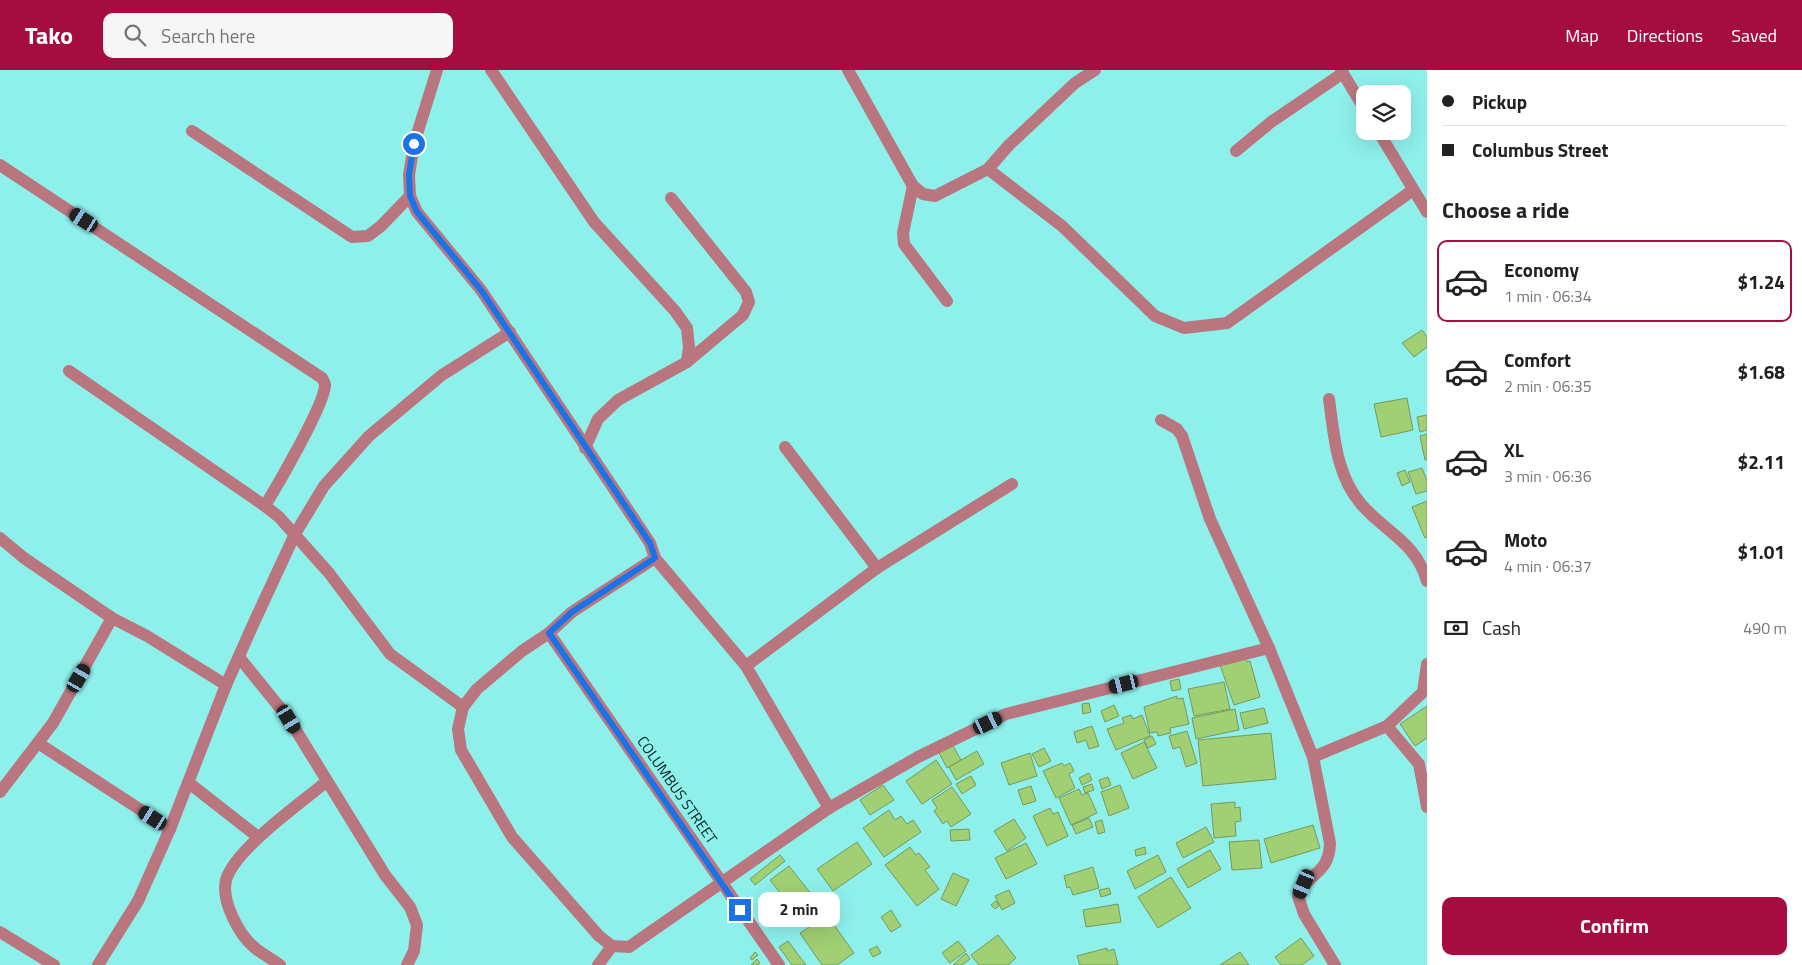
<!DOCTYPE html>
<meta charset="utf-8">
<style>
body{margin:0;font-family:"Titillium Web",sans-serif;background:#f6f6f6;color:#222;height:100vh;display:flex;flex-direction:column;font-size:19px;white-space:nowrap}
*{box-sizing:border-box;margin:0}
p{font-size:16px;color:#767676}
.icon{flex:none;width:28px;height:28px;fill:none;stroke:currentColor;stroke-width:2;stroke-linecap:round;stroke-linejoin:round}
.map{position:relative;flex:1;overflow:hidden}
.details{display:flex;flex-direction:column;background:#fff;width:375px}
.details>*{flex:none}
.banner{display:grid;align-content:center;height:110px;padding:0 15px;background:#fff}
.fabs{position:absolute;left:1356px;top:15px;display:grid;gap:10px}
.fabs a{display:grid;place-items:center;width:55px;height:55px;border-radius:10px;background:#fff;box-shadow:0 5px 20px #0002;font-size:25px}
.end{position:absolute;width:22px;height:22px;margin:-11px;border:6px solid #1a73e8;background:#fff;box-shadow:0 0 0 2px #fff}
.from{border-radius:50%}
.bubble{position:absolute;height:35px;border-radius:10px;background:#fff;box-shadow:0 5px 20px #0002;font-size:16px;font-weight:700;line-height:35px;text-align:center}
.car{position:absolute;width:15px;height:30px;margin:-15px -8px;border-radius:6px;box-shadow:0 0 4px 1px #0007;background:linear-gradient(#222 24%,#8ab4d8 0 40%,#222 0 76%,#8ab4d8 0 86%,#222 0)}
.banner b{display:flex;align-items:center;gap:18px;height:48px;font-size:19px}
.banner b+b{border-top:1px solid #e0e0e0}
.banner i{width:12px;height:12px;background:#222}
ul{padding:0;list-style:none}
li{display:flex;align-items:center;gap:15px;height:82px;margin:0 10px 8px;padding:0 5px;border:2px solid transparent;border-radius:10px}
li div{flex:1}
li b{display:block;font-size:19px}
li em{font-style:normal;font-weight:700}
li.on{border-color:#a50d40}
li>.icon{width:45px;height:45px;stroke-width:1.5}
h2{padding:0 15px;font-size:22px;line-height:60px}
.pay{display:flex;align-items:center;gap:12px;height:55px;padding:0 15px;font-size:19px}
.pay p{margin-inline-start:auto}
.button{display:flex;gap:10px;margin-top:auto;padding:10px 15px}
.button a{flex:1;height:58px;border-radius:10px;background:#a50d40;color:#fff;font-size:20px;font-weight:700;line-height:58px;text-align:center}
header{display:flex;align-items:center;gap:30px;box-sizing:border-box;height:70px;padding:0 25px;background:#a50d40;color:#fff}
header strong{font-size:24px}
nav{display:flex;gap:28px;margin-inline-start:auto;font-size:18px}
.search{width:350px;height:45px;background:#f6f6f6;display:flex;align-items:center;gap:12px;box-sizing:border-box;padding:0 18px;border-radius:10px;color:#767676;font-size:19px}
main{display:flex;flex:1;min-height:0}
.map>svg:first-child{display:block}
.building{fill:#a0cf74;stroke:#78985b}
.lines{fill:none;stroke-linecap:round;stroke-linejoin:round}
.minor{stroke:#b9767f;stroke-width:12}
.route{stroke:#1a73e8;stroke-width:6}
.labels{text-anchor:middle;stroke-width:4;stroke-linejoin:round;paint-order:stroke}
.street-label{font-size:15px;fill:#042523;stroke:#8ef0eb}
</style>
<header>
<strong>Tako</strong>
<div class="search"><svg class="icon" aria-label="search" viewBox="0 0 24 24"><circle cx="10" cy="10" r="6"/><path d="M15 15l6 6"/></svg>Search here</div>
<nav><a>Map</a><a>Directions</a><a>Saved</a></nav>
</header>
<main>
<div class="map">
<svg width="1427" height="895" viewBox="0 0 1427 895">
<rect width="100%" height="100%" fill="#8ef0eb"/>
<g class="building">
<path d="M1422,260L1427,267V277L1414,287L1402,273Z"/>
<path d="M1407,328L1413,360L1381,367L1374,334Z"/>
<path d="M1427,345V360L1420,362L1417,347Z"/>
<path d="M1427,364V390H1425L1420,366Z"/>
<path d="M1422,398L1427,411V421L1416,424L1408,402Z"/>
<path d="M1405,400L1410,412L1402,416L1397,403Z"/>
<path d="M1427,431V467L1425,468L1412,437Z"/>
<path d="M1244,584L1247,592L1250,591L1260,627L1234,635L1219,592Z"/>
<path d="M1179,609L1181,619L1172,621L1170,611Z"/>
<path d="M1224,612L1230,639L1194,646L1188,619Z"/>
<path d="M1177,626V629L1183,628L1189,654L1170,658L1171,663L1158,666L1157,662L1150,663L1144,637Z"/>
<path d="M1089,633L1091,642L1083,644L1082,634Z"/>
<path d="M1114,635L1119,646L1105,652L1101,641Z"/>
<path d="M1427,636V668L1415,676L1400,654Z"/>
<path d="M1264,638L1268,653L1244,659L1240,643Z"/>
<path d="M1235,639L1239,660L1196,669L1192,648Z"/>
<path d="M1131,645L1133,649L1142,645L1150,666L1116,680L1107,659L1124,653L1122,648Z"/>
<path d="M1092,656L1099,676L1089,679L1086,670L1077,673L1074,662Z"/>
<path d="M1187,661L1197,693L1186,697L1180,677L1173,679L1169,666Z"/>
<path d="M1271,663L1276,709L1203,716L1198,670Z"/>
<path d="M1152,666L1156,674L1148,678L1144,670Z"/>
<path d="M1144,672L1157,698L1133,709L1121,683Z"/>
<path d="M952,674L961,690L947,698L938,681Z"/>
<path d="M1044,678L1051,691L1039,697L1032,684Z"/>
<path d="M977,681L984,694L956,710L949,697Z"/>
<path d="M1030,683L1037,706L1009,715L1001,693Z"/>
<path d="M936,690L952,714L922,734L906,711Z"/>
<path d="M1062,693L1064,696L1070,693L1074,701L1069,704L1075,718L1056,728L1043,701Z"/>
<path d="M1089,703L1092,710L1082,715L1079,708Z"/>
<path d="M971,706L976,715L962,724L956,714Z"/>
<path d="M1108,707L1111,715L1102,719L1099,710Z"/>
<path d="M1092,714L1094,720L1085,723L1083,717Z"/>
<path d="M883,715L894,730L870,745L860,730Z"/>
<path d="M1120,715L1129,738L1109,746L1101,722Z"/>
<path d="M1031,716L1036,731L1023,735L1018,720Z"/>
<path d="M952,717L971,744L951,757L947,751L943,754L934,741L937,738L932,730Z"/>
<path d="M1079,719L1082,725L1088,723L1097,743L1071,755L1059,728Z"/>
<path d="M1235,732V738L1240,737L1241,751L1235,752L1236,766L1214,768L1211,734Z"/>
<path d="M1050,738L1053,744L1058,742L1068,766L1047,776L1033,746Z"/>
<path d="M889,740L895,750L901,746L907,754L913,750L921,762L884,787L863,758Z"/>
<path d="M1089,748L1093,757L1076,764L1072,755Z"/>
<path d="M1014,749L1026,768L1007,781L994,761Z"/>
<path d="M1102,750L1105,762L1098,764L1095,752Z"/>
<path d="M1313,755L1320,778L1271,793L1264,769Z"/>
<path d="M1206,757L1214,772L1183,788L1176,773Z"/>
<path d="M969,759L970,770L951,771L950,760Z"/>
<path d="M1259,770L1262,798L1232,800L1229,772Z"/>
<path d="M857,772L872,794L833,821L817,799Z"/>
<path d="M1026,773L1037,794L1006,809L995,788Z"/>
<path d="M910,777L916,785L919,783L930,797L925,800L939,819L917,836L885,795Z"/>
<path d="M1145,777L1146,784L1136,786L1135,780Z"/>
<path d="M1210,780L1221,799L1188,818L1177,799Z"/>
<path d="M780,785L785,791L755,815L750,809Z"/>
<path d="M1158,785L1166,802L1135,819L1127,801Z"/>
<path d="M789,796L816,830L797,844L770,810Z"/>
<path d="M1093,797L1099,818L1073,825L1070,817L1067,818L1064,806Z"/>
<path d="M953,803L969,810L956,836L941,829Z"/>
<path d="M1171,807L1191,838L1158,858L1138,827Z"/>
<path d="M1109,818L1111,824L1101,827L1099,820Z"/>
<path d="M1009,820L1015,833L1002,840L995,826Z"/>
<path d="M996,831L999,836L995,839L991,835Z"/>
<path d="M1118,834L1121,852L1086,857L1083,840Z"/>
<path d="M891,840L901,856L891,862L881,847Z"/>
<path d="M827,845L854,883L837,895H822L800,863Z"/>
<path d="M998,865L1016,888L1008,895H979L971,885Z"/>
<path d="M1301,868L1314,886L1302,895H1281L1275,887Z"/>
<path d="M788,871L806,895H792L779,877Z"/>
<path d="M958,871L966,881L950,893L942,883Z"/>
<path d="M877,876L881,883L873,887L869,880Z"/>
<path d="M1107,878V881L1114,879L1118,895H1080L1077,886Z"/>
<path d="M755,882L758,885L752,890L750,888Z"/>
<path d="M1240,882L1249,895H1220Z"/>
<path d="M966,883L970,889L962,895H953Z"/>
<path d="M757,889L760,893L758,895H751Z"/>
</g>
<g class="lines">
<g class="minor">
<path d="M437,0L414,74L409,105L410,126L417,142L481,220L650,473L655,488L746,596L829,738"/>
<path d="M491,0L594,152L675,241L687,258L689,277L687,292"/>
<path d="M848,0L913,116L923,124L935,126L988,99L1009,75L1075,13L1095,0"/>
<path d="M1341,0L1365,40"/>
<path d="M192,61L352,167L368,166L381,156L410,126"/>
<path d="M1378,61L1427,142"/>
<path d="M1236,81L1271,52L1343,3"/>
<path d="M0,95L322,308C323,310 325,313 325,315C325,334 277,416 265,436L279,447L329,503L390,584L463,637"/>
<path d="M988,99L1062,156L1155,246L1184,258L1227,253L1413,120"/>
<path d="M913,116L903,163L904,174L947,231"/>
<path d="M69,301L265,436"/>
<path d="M1329,329C1334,365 1336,405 1361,434C1385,462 1416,472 1427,511"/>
<path d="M1161,350L1177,359L1182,366L1210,449L1269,578L1313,687L1330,773C1329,805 1309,801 1298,826L1304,844L1335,895"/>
<path d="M785,377L877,498"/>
<path d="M585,378L598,349L618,330L687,292L743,245L749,232L746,222L671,128"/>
<path d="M0,468L24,488L112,548"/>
<path d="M655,488L572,542L549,563L522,581L477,619L463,637L458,659L461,680L512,767L599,866L612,876L629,877L829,738L918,687L1006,644L1269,578"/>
<path d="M549,563L779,895"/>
<path d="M239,587L289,649L385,805L410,837L417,855L414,881L407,895"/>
<path d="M746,596L877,498L1012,414"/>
<path d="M1387,656L1419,694L1427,737"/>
<path d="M38,673L170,759"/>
<path d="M1313,687L1387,656L1423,622L1427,594"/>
<path d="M189,713L258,767"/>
<path d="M0,722L53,653L112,548L147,566L226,615"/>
<path d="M0,862L54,895"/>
<path d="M98,895L138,831L170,759L226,615L256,548L295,464L324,416L369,366L442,305L510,262"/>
<path d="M280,895C272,889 262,884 255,878C239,865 221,831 226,810C235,779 301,733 326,712"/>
<path d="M598,895L612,876"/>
</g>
</g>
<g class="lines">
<path class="route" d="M414,74L409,105L410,126L417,142L481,220L650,473L655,488L572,542L549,563L740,840"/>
</g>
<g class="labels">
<g class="street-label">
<text transform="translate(677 720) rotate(55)" y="5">COLUMBUS STREET</text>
</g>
</g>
</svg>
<div class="fabs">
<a><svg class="icon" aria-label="layers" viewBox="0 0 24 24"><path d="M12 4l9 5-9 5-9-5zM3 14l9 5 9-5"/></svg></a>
</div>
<i class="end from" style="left:414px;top:74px"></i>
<i class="end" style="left:740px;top:840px"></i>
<div class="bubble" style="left:758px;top:822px;width:82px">2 min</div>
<i class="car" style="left:84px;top:150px;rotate:303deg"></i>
<i class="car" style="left:79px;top:608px;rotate:30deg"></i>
<i class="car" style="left:1124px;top:614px;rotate:256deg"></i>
<i class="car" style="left:289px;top:649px;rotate:149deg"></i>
<i class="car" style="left:988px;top:653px;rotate:64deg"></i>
<i class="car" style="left:153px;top:748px;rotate:303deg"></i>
<i class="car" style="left:1304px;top:814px;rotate:203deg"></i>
</div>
<section class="details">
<div class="banner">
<b><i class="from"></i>Pickup</b>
<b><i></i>Columbus Street</b>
</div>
<h2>Choose a ride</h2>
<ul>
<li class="on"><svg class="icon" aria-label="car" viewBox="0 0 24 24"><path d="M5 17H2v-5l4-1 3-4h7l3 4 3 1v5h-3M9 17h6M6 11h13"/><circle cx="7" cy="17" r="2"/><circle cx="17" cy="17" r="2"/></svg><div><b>Economy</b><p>1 min · 06:34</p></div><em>$1.24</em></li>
<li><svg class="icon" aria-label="car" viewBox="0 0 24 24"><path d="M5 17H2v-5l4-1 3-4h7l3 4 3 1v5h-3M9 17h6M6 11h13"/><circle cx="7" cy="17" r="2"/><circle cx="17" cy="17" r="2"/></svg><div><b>Comfort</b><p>2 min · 06:35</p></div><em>$1.68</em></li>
<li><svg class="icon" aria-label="car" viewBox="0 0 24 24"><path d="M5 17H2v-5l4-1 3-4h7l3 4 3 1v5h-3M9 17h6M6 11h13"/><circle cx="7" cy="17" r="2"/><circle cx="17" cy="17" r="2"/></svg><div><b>XL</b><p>3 min · 06:36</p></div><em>$2.11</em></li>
<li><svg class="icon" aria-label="car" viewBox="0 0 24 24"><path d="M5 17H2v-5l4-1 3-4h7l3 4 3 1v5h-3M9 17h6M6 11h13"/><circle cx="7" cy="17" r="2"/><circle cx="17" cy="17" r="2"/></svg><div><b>Moto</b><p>4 min · 06:37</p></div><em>$1.01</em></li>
</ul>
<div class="pay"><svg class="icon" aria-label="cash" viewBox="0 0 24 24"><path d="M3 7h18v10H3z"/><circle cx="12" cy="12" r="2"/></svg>Cash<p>490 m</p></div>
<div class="button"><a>Confirm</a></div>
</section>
</main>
